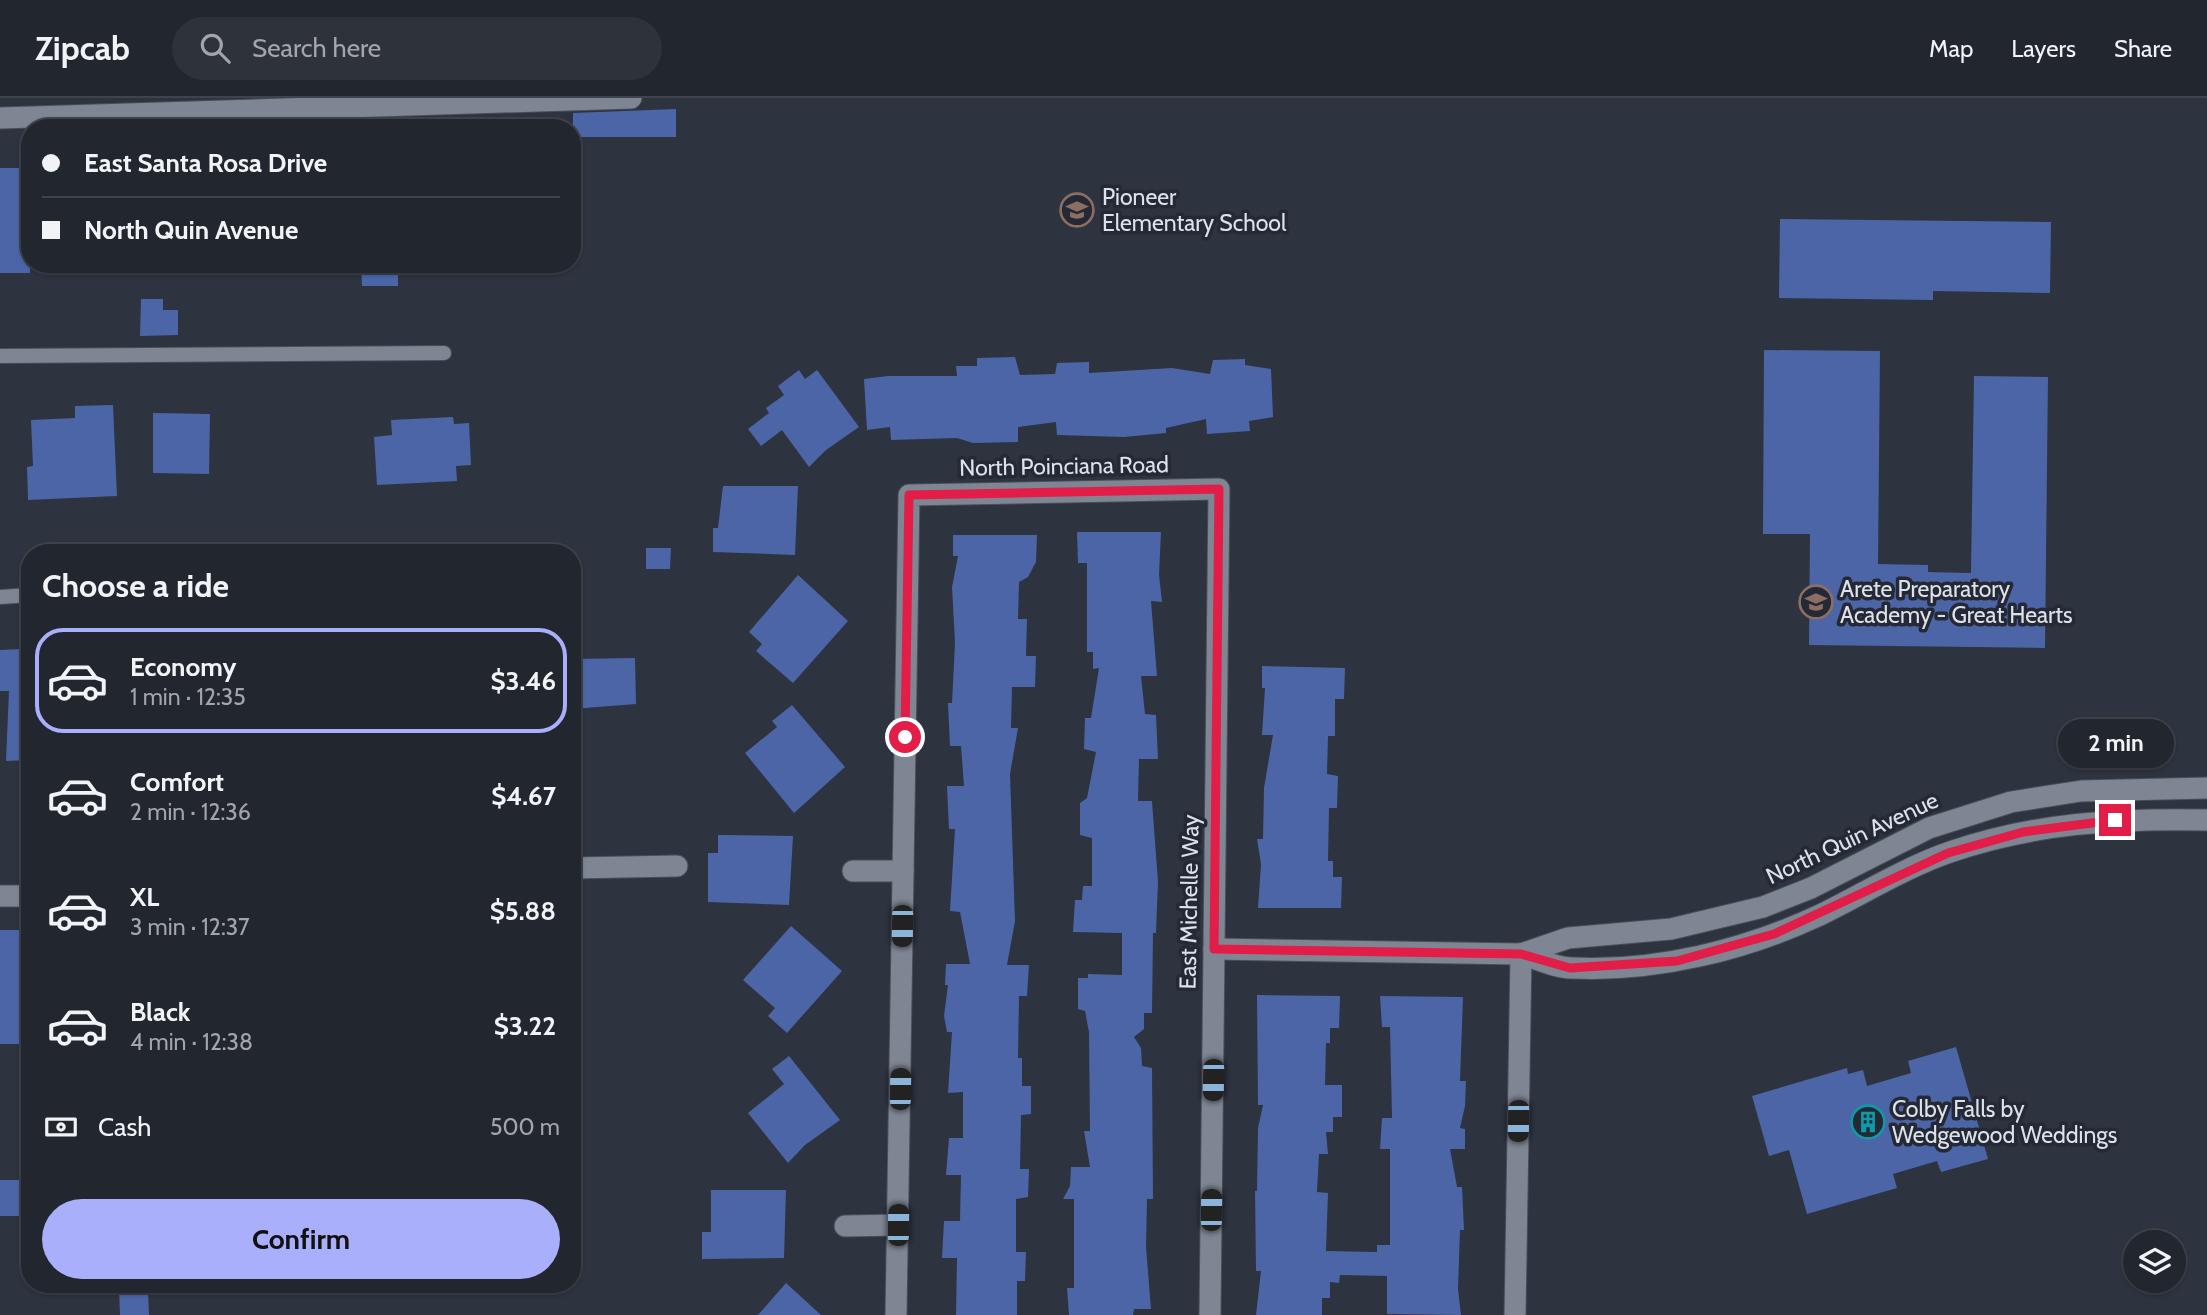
<!DOCTYPE html>
<meta charset="utf-8">
<style>
body{margin:0;font-family:Cabin,sans-serif;background:#2e323b;color:#f1f3f6;height:100vh;display:flex;flex-direction:column;font-size:26px;white-space:nowrap}
*{box-sizing:border-box;margin:0}
p{font-size:23px;color:#a2a5aa}
.icon{flex:none;width:38px;height:38px;fill:none;stroke:currentColor;stroke-width:2;stroke-linecap:round;stroke-linejoin:round}
.map{position:relative;flex:1;overflow:hidden}
.details{position:absolute;left:21px;top:446px;width:560px;height:749px;display:flex;flex-direction:column;background:#22262f;border-radius:28px;box-shadow:0 2px 5px #0004,0 0 0 2px #3f434b}
.details>*{flex:none}
.guide{position:absolute;left:21px;top:21px;width:560px;height:154px;border-radius:28px;box-shadow:0 2px 5px #0004,0 0 0 2px #3f434b;display:grid;align-content:center;height:154px;padding:0 21px;background:#22262f}
.buttons{position:absolute;left:2123px;top:1132px;display:grid;gap:14px}
.buttons a{display:grid;place-items:center;width:63px;height:63px;border-radius:50%;background:#22262f;box-shadow:0 2px 5px #0004,0 0 0 2px #3f434b;font-size:35px}
.end{position:absolute;width:32px;height:32px;margin:-16px;border:9px solid #e11d48;background:#fff;box-shadow:0 0 0 4px #fff}
.from{border-radius:50%}
.bubble{position:absolute;height:49px;border-radius:24px;background:#22262f;box-shadow:0 2px 5px #0004,0 0 0 2px #3f434b;font-size:23px;font-weight:800;line-height:49px;text-align:center}
.car{position:absolute;width:21px;height:42px;margin:-21px -10px;border-radius:9px;box-shadow:0 0 5px 2px #0007;background:linear-gradient(#222 24%,#8ab4d8 0 40%,#222 0 76%,#8ab4d8 0 86%,#222 0)}
.guide b{display:flex;align-items:center;gap:24px;height:66px;font-size:26px}
.guide b+b{border-top:2px solid #3f434b}
.guide i{width:18px;height:18px;background:#f1f3f6}
ul{padding:0;list-style:none}
li{display:flex;align-items:center;gap:21px;height:105px;margin:0 14px 10px;padding:0 7px;border:4px solid transparent;border-radius:28px}
li div{flex:1}
li b{display:block;font-size:26px}
li em{font-style:normal;font-weight:800}
li.selected{border-color:#aaaffb}
li>.icon{width:63px;height:63px;stroke-width:1.5}
h2{padding:0 21px;font-size:32px;line-height:84px}
.pay{display:flex;align-items:center;gap:18px;height:77px;padding:0 21px;font-size:26px}
.pay p{margin-inline-start:auto}
.cta{display:flex;gap:14px;margin-top:auto;padding:14px 21px}
.cta a{flex:1;height:80px;border-radius:42px;background:#aaaffb;color:#111;font-size:28px;font-weight:800;line-height:80px;text-align:center}
header{display:flex;align-items:center;gap:42px;box-sizing:border-box;height:98px;padding:0 35px;background:#22262f;border-bottom:2px solid #3f434b}
header strong{font-size:33px}
nav{display:flex;gap:38px;margin-inline-start:auto;font-size:24px}
.search{width:490px;height:63px;background:#2e323b;display:flex;align-items:center;gap:18px;box-sizing:border-box;padding:0 24px;border-radius:38px;color:#a2a5aa;font-size:26px}
.map>svg:first-child{display:block}
.building{fill:#4b65a7}
.lines{fill:none;stroke-linecap:round;stroke-linejoin:round}
.lane-casing{stroke:#4a4e58;stroke-width:16}
.street-casing{stroke:#4a4e58;stroke-width:23}
.lane{stroke:#7e8593;stroke-width:14}
.street{stroke:#7e8593;stroke-width:21}
.route{stroke:#e11d48;stroke-width:9}
.labels{text-anchor:middle;stroke-width:7;stroke-linejoin:round;paint-order:stroke}
.poi-label{font-size:23px;fill:#dde1e9;stroke:#242935;text-anchor:start}
.street-label{font-size:23px;fill:#dde1e9;stroke:#242935}
</style>
<header>
<strong>Zipcab</strong>
<div class="search"><svg class="icon" aria-label="search" viewBox="0 0 24 24"><circle cx="10" cy="10" r="6"/><path d="M15 15l6 6"/></svg>Search here</div>
<nav><a>Map</a><a>Layers</a><a>Share</a></nav>
</header>
<div class="map">
<svg width="2207" height="1217" viewBox="0 0 2207 1217">
<rect width="100%" height="100%" fill="#2d333f"/>
<g class="building">
<path d="M676,11V39H573V15Z"/>
<rect x="0" y="70" width="30" height="105"/>
<path d="M1780,121L2051,124L2050,195L1933,193V202L1779,200Z"/>
<path d="M361,166H398V188H362Z"/>
<path d="M141,201H163V212H178V237L140,238Z"/>
<path d="M1764,252L1880,253L1878,466L1928,467V474L1971,475L1974,278L2048,279L2045,550L1809,547L1810,436H1763Z"/>
<path d="M1015,259L1020,277L1055,276L1057,265L1089,264V275L1172,270L1210,276L1213,262L1245,261V267L1271,271L1273,319L1249,323L1250,333L1207,336L1206,321L1166,330V335L1124,339L1057,337L1056,324L1018,329V344L973,345L957,340L891,342L890,329L867,332L864,281L888,278H957L956,268H977V260Z"/>
<path d="M799,272L805,281L817,272L859,329L826,352L809,369L782,332L761,348L748,331L769,315L766,310L784,297L778,288Z"/>
<path d="M113,307L117,398L28,402L27,369L33,368L31,322L75,320V308Z"/>
<path d="M153,315L210,316L209,376L153,375Z"/>
<path d="M453,319L454,326L469,325L471,367L456,368L457,383L377,387L374,339L392,337L391,322Z"/>
<path d="M723,388H798L795,457L713,454V430H718Z"/>
<path d="M1077,434H1161L1159,477L1162,504L1151,503L1157,578H1141L1145,616L1156,617L1158,661H1139L1138,703H1152L1158,784L1156,835H1153L1152,915H1144V931L1134,939L1141,950L1142,968L1152,970L1153,1101H1147L1146,1149L1151,1211H1134L1133,1217H1069L1067,1190H1074V1101H1063L1070,1088L1071,1069H1090L1084,1033H1090L1089,934L1085,913L1078,911V880H1088V876L1122,877V835L1073,834L1075,802H1082L1083,788H1092V740L1080,737V705L1087,700L1096,654L1084,651L1085,620H1091L1099,570L1093,571V554H1087V465H1078Z"/>
<path d="M953,437H1037L1036,464L1028,479L1019,484L1018,521H1027L1026,558H1036L1035,589H1012L1011,630H1018L1010,676L1015,823L1007,867H1029L1027,898H1019L1018,960H1022V988H1031V1016L1021,1017L1020,1071H1029L1028,1099L1016,1101V1154H1026L1025,1183H1017V1217H956L957,1160H942L944,1123H960L961,1077H946L949,1040H963V994L948,995L952,934H947L944,918L948,887H945L946,866H970L960,814L950,813L955,731H949L947,688H964L961,648H950L948,605H952L955,545L952,489L958,458H953Z"/>
<path d="M646,450H671L670,471H646Z"/>
<path d="M798,477L848,523L793,585L756,553L762,546L749,534Z"/>
<path d="M22,551V590L30,591V662L6,663L9,593H0V552Z"/>
<path d="M635,560L636,606L572,611V561Z"/>
<path d="M1262,568L1345,570L1344,601H1335V638H1328L1327,676L1338,678L1337,710H1329L1328,763H1333V779H1342L1341,810H1258L1261,766L1257,741H1263L1264,690L1273,637H1262L1265,590H1262Z"/>
<path d="M792,607L845,669L794,715L745,655L777,629L772,623Z"/>
<path d="M718,737L793,738L789,807L708,804V755H718Z"/>
<path d="M791,828L842,873L787,935L768,918L775,910L743,882Z"/>
<path d="M0,832H30V931H21V946H0Z"/>
<path d="M1257,897L1340,898L1339,930H1330V945H1326L1325,987H1342V1019H1333V1034H1326L1328,1056H1319L1317,1094L1328,1095L1326,1153L1377,1154V1147H1390V1051H1380L1382,1020H1392L1390,929H1382L1380,898L1463,899L1460,983H1466L1465,1008L1460,1030L1465,1031V1051H1450L1457,1089H1462L1464,1132H1460L1458,1191L1461,1217L1387,1216V1178L1340,1177L1339,1185L1330,1184V1200H1322V1217H1256L1261,1173H1256L1255,1093H1257L1258,1030L1263,1007H1258Z"/>
<path d="M1956,949L1988,1061L1941,1074L1937,1063L1893,1076L1897,1090L1807,1116L1789,1052L1769,1058L1752,998L1847,970L1848,976L1863,972L1867,988L1911,975L1908,963Z"/>
<path d="M789,958L840,1022L805,1047L788,1065L748,1015L784,986L772,971Z"/>
<rect x="0" y="1082" width="30" height="36"/>
<path d="M711,1092H786L784,1160L702,1161V1134H711Z"/>
<path d="M786,1185L821,1217H758Z"/>
<path d="M119,1191H148L149,1217H120Z"/>
</g>
<g class="lines">
<defs>
<g id="lane">
<path d="M0,258L444,255"/>
<path d="M0,499L30,497"/>
</g>
<g id="street">
<path d="M0,20L631,0"/>
<path d="M572,770L677,768"/>
<path d="M853,773H903"/>
<path d="M0,798H30"/>
<path d="M1214,851L1521,856C1537,861 1556,870 1572,870C1656,874 1745,852 1820,817C1863,796 1904,770 1950,754C2034,725 2119,720 2207,722"/>
<path d="M1521,856L1568,840L1671,831L1763,809L1811,790L1929,730L2011,704L2081,693L2207,690"/>
<path d="M845,1128L898,1127"/>
<path d="M896,1217L909,397L1219,391L1210,1217"/>
<path d="M1515,1217L1521,856"/>
</g>
</defs>
<use href="#lane" class="lane-casing"/>
<use href="#street" class="street-casing"/>
<use href="#lane" class="lane"/>
<use href="#street" class="street"/>
</g>
<g class="lines">
<path class="route" d="M905,639L909,397L1219,391L1214,851L1521,856L1570,870L1677,863L1774,836L1948,755L2023,734L2115,722"/>
</g>
<defs>
<symbol id="school-ring" viewBox="-11 -11 22 22"><circle r="9.5" fill="#242935" stroke="#8d6e63" stroke-width="1.5"/><path d="M0-5L7-2L0 1L-7-2ZM-4 1L0 2.5L4 1V4Q0 6-4 4Z" fill="#8d6e63"/></symbol>
<symbol id="building-ring" viewBox="-11 -11 22 22"><circle r="9.5" fill="#242935" stroke="#0f9aa8" stroke-width="1.5"/><path d="M-4-6H4V6H1V3H-1V6H-4ZM-2.5-4.3h1.7v1.8h-1.7ZM.8-4.3h1.7v1.8H.8ZM-2.5-1h1.7V.8h-1.7ZM.8-1h1.7V.8H.8Z" fill="#0f9aa8"/></symbol>
</defs>
<g fill-rule="evenodd">
<use href="#school-ring" x="1058" y="93" width="38" height="38"/>
<use href="#school-ring" x="1797" y="485" width="38" height="38"/>
<use href="#building-ring" x="1849" y="1005" width="38" height="38"/>
</g>
<g class="labels">
<g class="poi-label">
<text x="1102" y="107">Pioneer<tspan x="1102" dy="26">Elementary School</tspan></text>
<text x="1840" y="499">Arete Preparatory<tspan x="1840" dy="26">Academy - Great Hearts</tspan></text>
<text x="1892" y="1019">Colby Falls by<tspan x="1892" dy="26">Wedgewood Weddings</tspan></text>
</g>
<g class="street-label">
<text transform="translate(1064 368) rotate(-1)" y="8">North Poinciana Road</text>
<text transform="translate(1852 740) rotate(-25)" y="8">North Quin Avenue</text>
<text transform="translate(1189 804) rotate(-89)" y="8">East Michelle Way</text>
</g>
</g>
</svg>
<div class="buttons">
<a><svg class="icon" aria-label="layers" viewBox="0 0 24 24"><path d="M12 4l9 5-9 5-9-5zM3 14l9 5 9-5"/></svg></a>
</div>
<i class="end from" style="left:905px;top:639px"></i>
<i class="end" style="left:2115px;top:722px"></i>
<div class="bubble" style="left:2058px;top:621px;width:116px">2 min</div>
<i class="car" style="left:902px;top:828px;rotate:181deg"></i>
<i class="car" style="left:1213px;top:982px;rotate:181deg"></i>
<i class="car" style="left:900px;top:991px;rotate:1deg"></i>
<i class="car" style="left:1518px;top:1023px;rotate:181deg"></i>
<i class="car" style="left:1211px;top:1112px;rotate:1deg"></i>
<i class="car" style="left:898px;top:1127px;rotate:1deg"></i>
<div class="guide">
<b><i class="from"></i>East Santa Rosa Drive</b>
<b><i></i>North Quin Avenue</b>
</div>
<section class="details">
<h2>Choose a ride</h2>
<ul>
<li class="selected"><svg class="icon" aria-label="car" viewBox="0 0 24 24"><path d="M5 17H2v-5l4-1 3-4h7l3 4 3 1v5h-3M9 17h6M6 11h13"/><circle cx="7" cy="17" r="2"/><circle cx="17" cy="17" r="2"/></svg><div><b>Economy</b><p>1 min · 12:35</p></div><em>$3.46</em></li>
<li><svg class="icon" aria-label="car" viewBox="0 0 24 24"><path d="M5 17H2v-5l4-1 3-4h7l3 4 3 1v5h-3M9 17h6M6 11h13"/><circle cx="7" cy="17" r="2"/><circle cx="17" cy="17" r="2"/></svg><div><b>Comfort</b><p>2 min · 12:36</p></div><em>$4.67</em></li>
<li><svg class="icon" aria-label="car" viewBox="0 0 24 24"><path d="M5 17H2v-5l4-1 3-4h7l3 4 3 1v5h-3M9 17h6M6 11h13"/><circle cx="7" cy="17" r="2"/><circle cx="17" cy="17" r="2"/></svg><div><b>XL</b><p>3 min · 12:37</p></div><em>$5.88</em></li>
<li><svg class="icon" aria-label="car" viewBox="0 0 24 24"><path d="M5 17H2v-5l4-1 3-4h7l3 4 3 1v5h-3M9 17h6M6 11h13"/><circle cx="7" cy="17" r="2"/><circle cx="17" cy="17" r="2"/></svg><div><b>Black</b><p>4 min · 12:38</p></div><em>$3.22</em></li>
</ul>
<div class="pay"><svg class="icon" aria-label="cash" viewBox="0 0 24 24"><path d="M3 7h18v10H3z"/><circle cx="12" cy="12" r="2"/></svg>Cash<p>500 m</p></div>
<div class="cta"><a>Confirm</a></div>
</section>
</div>
